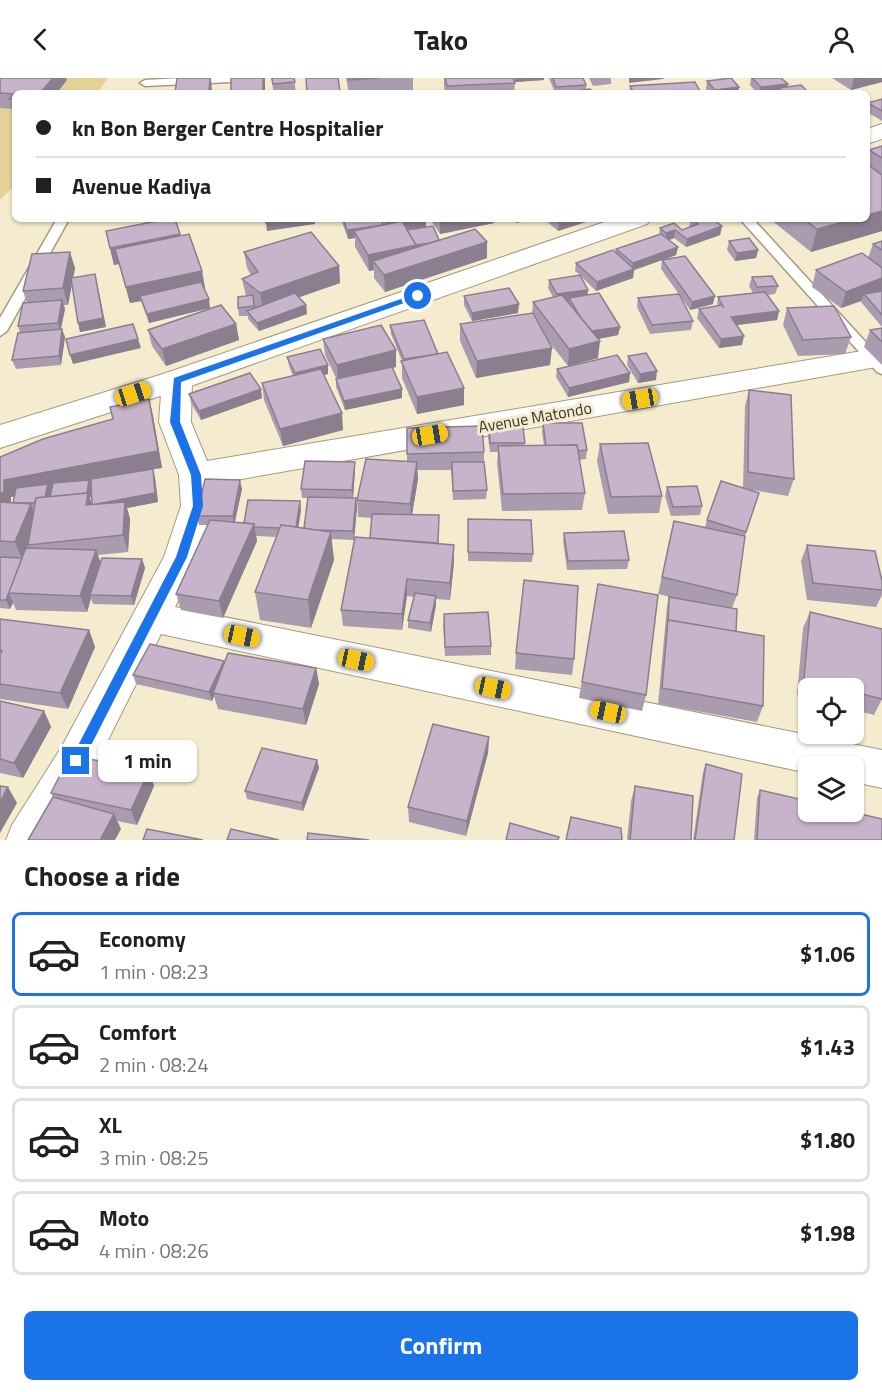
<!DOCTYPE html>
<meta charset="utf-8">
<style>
body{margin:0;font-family:"Titillium Web",sans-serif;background:#f6f6f6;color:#202124;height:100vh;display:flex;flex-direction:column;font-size:22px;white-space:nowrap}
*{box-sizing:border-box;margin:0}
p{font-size:20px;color:#757577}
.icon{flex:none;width:33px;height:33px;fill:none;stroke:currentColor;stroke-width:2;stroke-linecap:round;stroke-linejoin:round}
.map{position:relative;height:762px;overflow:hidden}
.details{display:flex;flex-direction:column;background:#fff;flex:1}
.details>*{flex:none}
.guide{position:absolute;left:12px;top:12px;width:858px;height:132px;border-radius:9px;box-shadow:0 2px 4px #0004;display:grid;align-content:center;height:132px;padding:0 24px;background:#fff}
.tools{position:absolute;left:798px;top:600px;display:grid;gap:12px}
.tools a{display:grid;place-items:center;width:66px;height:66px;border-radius:9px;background:#fff;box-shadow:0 2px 4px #0004;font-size:30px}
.end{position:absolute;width:27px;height:27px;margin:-14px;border:8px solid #1a73e8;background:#fff;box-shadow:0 0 0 3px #fff}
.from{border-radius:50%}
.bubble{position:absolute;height:42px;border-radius:9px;background:#fff;box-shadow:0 2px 4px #0004;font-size:20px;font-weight:700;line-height:42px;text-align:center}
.car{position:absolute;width:18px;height:36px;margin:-18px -9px;border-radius:8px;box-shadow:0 0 4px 2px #0007;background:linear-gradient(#f5c518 24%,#345 0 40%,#f5c518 0 76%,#345 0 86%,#f5c518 0)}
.guide b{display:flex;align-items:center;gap:21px;height:57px;font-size:22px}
.guide b+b{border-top:2px solid #e0e0e0}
.guide i{width:15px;height:15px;background:#202124}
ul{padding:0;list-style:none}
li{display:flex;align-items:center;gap:18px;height:84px;margin:0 12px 9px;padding:0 12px;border:3px solid #e0e0e0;border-radius:9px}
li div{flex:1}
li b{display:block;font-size:22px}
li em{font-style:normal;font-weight:700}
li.active{border-color:#1a73e8}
li>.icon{width:54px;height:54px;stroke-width:1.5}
h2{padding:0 24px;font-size:27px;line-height:72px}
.action{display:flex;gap:12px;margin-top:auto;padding:12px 24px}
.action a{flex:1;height:69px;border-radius:9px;background:#1a73e8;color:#fff;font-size:24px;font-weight:700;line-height:69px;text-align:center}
header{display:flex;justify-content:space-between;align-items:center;height:78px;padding:0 24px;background:#fff;font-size:27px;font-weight:700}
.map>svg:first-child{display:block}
.green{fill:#e4d299}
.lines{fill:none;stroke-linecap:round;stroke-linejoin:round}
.lane-casing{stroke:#a39b81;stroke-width:3}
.street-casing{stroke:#a39b81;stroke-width:2}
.secondary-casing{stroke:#a39b81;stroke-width:2}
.lane{fill:#fff;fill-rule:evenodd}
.street{fill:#fff;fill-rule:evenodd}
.secondary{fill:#fff;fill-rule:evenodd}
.wall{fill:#ab9baf;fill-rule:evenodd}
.shaded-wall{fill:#8b7e8e}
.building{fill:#c7b4cb;stroke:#8b7e8e;stroke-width:1.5}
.route{fill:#1a73e8}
.labels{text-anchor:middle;stroke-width:6;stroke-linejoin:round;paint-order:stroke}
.street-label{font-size:16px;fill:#373429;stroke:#f5eccf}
</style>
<header><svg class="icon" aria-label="back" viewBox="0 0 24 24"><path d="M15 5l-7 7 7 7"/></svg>Tako<svg class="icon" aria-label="person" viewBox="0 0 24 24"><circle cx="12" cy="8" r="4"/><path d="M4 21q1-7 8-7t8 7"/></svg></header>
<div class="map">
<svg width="882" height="762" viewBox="0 0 882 762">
<rect width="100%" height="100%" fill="#f5eccf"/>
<path class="green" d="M0,0H108L97,15H15V107L0,122Z"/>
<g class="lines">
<defs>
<g id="lane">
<path d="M183,0H257L252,3L145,8L140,5L145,2Z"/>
<path d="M57,141H69L7,253L0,258V240Z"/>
<path d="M740,141H753L882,282V296L877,294Z"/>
</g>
<path id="street" d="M874,271L882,274V288L213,406C217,450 194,490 175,529L882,672V710L854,704V688H808V695L161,556L91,696L53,762H6L12,747L61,670L164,479L181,428L179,397L159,344L162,302L166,295L177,292L188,295L192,302L191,344L207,383Z"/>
<g id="secondary">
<path d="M882,46V61L867,66V51Z"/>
<path d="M613,141H651L647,146L188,309L0,370V347L166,295Z"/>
</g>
</defs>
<use href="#lane" class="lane-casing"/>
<use href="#street" class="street-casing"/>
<use href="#secondary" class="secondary-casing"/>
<use href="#lane" class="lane"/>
<use href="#street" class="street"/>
<use href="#secondary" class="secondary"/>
</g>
<g class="wall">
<path d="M0,0H66L67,2L15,15V36H13L12,31L0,30Z"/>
<path d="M271,0H294L296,15H274Z"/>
<path d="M338,0L340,15H307Z"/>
<path d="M346,0H413V12L379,15H349Z"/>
<path d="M444,0H544V2L515,4L514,15H445L444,9Z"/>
<path d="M549,0H583L586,7V11L594,15H555Z"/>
<path d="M589,0H611V6L593,8Z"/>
<path d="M751,0H781L788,6L787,9L809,15H757L750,7Z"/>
<path d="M832,0H882V4L851,12Z"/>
<path d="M707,3L739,9L738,15H709L706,11Z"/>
<path d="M630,8L701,15H629Z"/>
<path d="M882,21V43L867,34L868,25Z"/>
<path d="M882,68V153L811,174L770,141H867V79L869,72Z"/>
<path d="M341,141H426V149L439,162L487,164V180L385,214L374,200V192L369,193L355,169V160L348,161Z"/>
<path d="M430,141H494V145L440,156Z"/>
<path d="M544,141H595L558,153Z"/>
<path d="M691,141H712L722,148L720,157L686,169L674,160L669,162L678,169L676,177L664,182L713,226L690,232L661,191L662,182L634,192L633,200L596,213L581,198L588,212L587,217L620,249L618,257L598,261V280L568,288L546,260L550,287L476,300L460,263V246L532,235L533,224L553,219L548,210L549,202L580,197L575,193L576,185L615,174L616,171L659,156L660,150L682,152L689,149Z"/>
<path d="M106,153L181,158L202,193L205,210H204L210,230L149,245L141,223L130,225L119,186L114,187Z"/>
<path d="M729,163L758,172L756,180L735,183L727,172Z"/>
<path d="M882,163V249L861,224V223L841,230L812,209L816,192L868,180L873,166Z"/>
<path d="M244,174L339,188L340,205L299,219L306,227L307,236L259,253L248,241V238H239L238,230L246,218L242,201L251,197L247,190Z"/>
<path d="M75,190L73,200L95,196L106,249L80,254L72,206L68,227H64L65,231L61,251L65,259L61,287L16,291L12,282L20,255L18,248L27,225L23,213Z"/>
<path d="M752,199L778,208L775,216L768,217L779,233L777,242L736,247L742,267L719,270L697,240L699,231L717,228L718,219L753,215L749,208Z"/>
<path d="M464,218L518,235L472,243L464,227Z"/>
<path d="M638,220L693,243L691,252L650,256L637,229Z"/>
<path d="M787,230L851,259L845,276L798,278L783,247Z"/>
<path d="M236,246L239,262L166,288L152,268L148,252Z"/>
<path d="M390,247L438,276L464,327L417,336L402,300V283L391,256Z"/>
<path d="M882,250V287L864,269L870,252Z"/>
<path d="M323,261L396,289L392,290L402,320L345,332L336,309V300L325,277Z"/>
<path d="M628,278L656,302L638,305L627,287Z"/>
<path d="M287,279L328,296L324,297L343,352L283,368L264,322L262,305L293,298L289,288Z"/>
<path d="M557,291L630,295L629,304L568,319L556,299Z"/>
<path d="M749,312L794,401L788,418L752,412L759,415L745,458L737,517L732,530L736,553L763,628L757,644L658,626L667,528L669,519L675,520L658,516L674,443L705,449L707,442L743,410L745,328Z"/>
<path d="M189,316L262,320L201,342L191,325Z"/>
<path d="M149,321L153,338L162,390L153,391L155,400L158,424L127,430L130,441L128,474L98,477L100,485L142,481L145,490L134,527L93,526L91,520L87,534L16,532L13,525L10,531L0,530V379L113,341ZM92,413V427L90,421ZM11,419H14L13,425H11Z"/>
<path d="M543,345L587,372L586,381L579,382L585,415L582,432L502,433L497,385L498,374H490L488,359L489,350L525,365L524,368H544L542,354Z"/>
<path d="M600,366L662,418L659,435L608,436L597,383Z"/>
<path d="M484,374V385L487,412L486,421L453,422L451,392H417L418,401L412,436L438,466L454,467V484L450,522L436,521V527L431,554L408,550V542L414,519L407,518L402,552L343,548L341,532L370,460L372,440L358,439L357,422L407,384V376Z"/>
<path d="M355,393L353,420H356L357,429L354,462L331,461L334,482L311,550L260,542L255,514L277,459L256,458L257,463L223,540L181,532L176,516L208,447H199L197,438L242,411L235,444L244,445L300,423L301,432L298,450H304L308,420H302L301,411Z"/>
<path d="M667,409L702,428L700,437L671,438L665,418Z"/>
<path d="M468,441L533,476L532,484L468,483Z"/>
<path d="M564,455L629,482L627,491L567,492L563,463Z"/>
<path d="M807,467L882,512V517L876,529L807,522L801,483Z"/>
<path d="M598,506L646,617L642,633L579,620Z"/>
<path d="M810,534L882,621L874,637L854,632V610H808V620L797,617L803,550Z"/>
<path d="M0,541L89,552L95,569L68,631L0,621Z"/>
<path d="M443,544L491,568V577L445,578Z"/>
<path d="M516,575L574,581L572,597L515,591Z"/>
<path d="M225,585L316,590L319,606L306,647L218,631L214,618L212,623L136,606L133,597Z"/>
<path d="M0,623L44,633L51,649L23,700L0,695Z"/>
<path d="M489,659L488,675L466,758L409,744L408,729Z"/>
<path d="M317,682L319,690L303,733L247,721L245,713Z"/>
<path d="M706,686L734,762H693L703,694Z"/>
<path d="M149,693L154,708L137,747L117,743L121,751L53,719L51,715Z"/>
<path d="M635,708L691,762H627L631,723Z"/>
<path d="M760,712L882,762H754L757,720Z"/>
</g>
<g class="shaded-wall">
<path d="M53,0H66L67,2L57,15H40Z"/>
<path d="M210,0H211L212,15H209Z"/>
<rect x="263" y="0" width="2" height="15"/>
<path d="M515,0H544V2L515,4Z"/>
<path d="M629,0H664L663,1L629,5Z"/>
<path d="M854,0H882V4L851,12Z"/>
<path d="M788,6L786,14L779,10L778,15H759L761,9Z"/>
<path d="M739,9L738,15H714L715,12Z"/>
<path d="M882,133V153L811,174L817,151L854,141H867V137Z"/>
<path d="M290,141H315V146L267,153L266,145Z"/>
<path d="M385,141H426V150L385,156Z"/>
<path d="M440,141H494V145L440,156Z"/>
<path d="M517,141H531L530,142L516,145Z"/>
<path d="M570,141H595L558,153L559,145Z"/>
<path d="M383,147L354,153L355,160L348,161L347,152Z"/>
<path d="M722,148L720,157L686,169L687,161Z"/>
<path d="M675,152L674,160L665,164L666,155Z"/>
<path d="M180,156L184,172L115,171L119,186L114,187L110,170Z"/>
<path d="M440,164L373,183L374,192L369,193L368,177L414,168Z"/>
<path d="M487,164V180L385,214L384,197Z"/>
<path d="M678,169L676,177L634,192L633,200L596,213L597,204L631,192L633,185Z"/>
<path d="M758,172L756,180L735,183L737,175Z"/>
<path d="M70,174L75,190L68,227L63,210Z"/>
<path d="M339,188L340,205L263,232L260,215Z"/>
<path d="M202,193L205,210L142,223L140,218L141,223L130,225L126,209Z"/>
<path d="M95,196L106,249L80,254L78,245Z"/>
<path d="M882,200V215L864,216L861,223L841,230L846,214Z"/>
<path d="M588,212L587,221L569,220V223L556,225L557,216Z"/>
<path d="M715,218L713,226L690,232L692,224Z"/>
<path d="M209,221L210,230L149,245L147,236Z"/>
<path d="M62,222L65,231L60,254L58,245Z"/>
<path d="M519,226L518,235L472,243V235Z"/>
<path d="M306,227L307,236L259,253L257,245Z"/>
<path d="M779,233L777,242L729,248L731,239Z"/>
<path d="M236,246L239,262L166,288L162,271Z"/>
<path d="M620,249L618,257L588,263L589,254Z"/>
<path d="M62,251L65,259L61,287L59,278Z"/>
<path d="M744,258L742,267L719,270L721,261Z"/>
<path d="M138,261L141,270L73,286L70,277Z"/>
<path d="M600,263L598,280L568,288L569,271Z"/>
<path d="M552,270L550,287L476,300L477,283Z"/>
<path d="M396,272V289L338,304L337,287Z"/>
<path d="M328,287V296L296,304L295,295Z"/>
<path d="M657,293L656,302L638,305L640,296Z"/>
<path d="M630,295L629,304L568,319L569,310Z"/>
<path d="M464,310V327L417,336V319Z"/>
<path d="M261,311L262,320L201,342L199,333Z"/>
<path d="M402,311V320L345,332L344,323Z"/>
<path d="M149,321L153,338L162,390L153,391L155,400L158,424L127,430L130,441L128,474L123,457L92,427L153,391L89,404L92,411L90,421L94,432L86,427V421L89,404L50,412L52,415L48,424H44L47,412L11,419V431L0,433V415L4,402Z"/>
<path d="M342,335L343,352L283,368L280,351Z"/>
<path d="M355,384V393L353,421L352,412Z"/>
<path d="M417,384L418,401L411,443L410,426Z"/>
<path d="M240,402L242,411L234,447L233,438Z"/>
<path d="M356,420L357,429L354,462L353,453Z"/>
<path d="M300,423L301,432L297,459L296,450Z"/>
<path d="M31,426L37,443L22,481L15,464Z"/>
<path d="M254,446L257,463L223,540L219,523Z"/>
<path d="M331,454L334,482L311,550L308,522Z"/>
<path d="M454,467V484L450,522V505Z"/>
<path d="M96,472L102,488L90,517L91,520L87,534L80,518Z"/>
<path d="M142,481L145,490L134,527L131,518Z"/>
<path d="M407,501V518L402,552V536Z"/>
<path d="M9,516L13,525L10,531L6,522Z"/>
<path d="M436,518V527L431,554L430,545Z"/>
<path d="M89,552L95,569L68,631L60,615Z"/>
<path d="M224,583L227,591L213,615L214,618L212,623L209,614Z"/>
<path d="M316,590L319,606L306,647L303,631Z"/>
<path d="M44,633L51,649L23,700L14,685Z"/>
<path d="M489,659L488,675L466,758L467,743Z"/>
<path d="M317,682L319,690L303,733L302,725Z"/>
<path d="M149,693L154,708L137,747L131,732Z"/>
<path d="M8,709L17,725L0,755V724Z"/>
<path d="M114,736L121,751L115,762H100Z"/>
</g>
<g class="building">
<path d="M0,0H53L40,15H15V21H9L13,16L0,15Z"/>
<path d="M177,0H210L209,14L175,15Z"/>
<rect x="231" y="0" width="32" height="15"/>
<path d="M272,0H294L295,4L273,6Z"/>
<path d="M306,0H338L340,13L307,15Z"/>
<path d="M348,0H379L349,2Z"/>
<path d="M445,0H513L515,5L447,8Z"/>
<path d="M553,0H583L586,7L556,9Z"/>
<path d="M731,0L739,9L715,12L707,3Z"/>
<path d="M752,0H781L788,6L761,9Z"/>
<path d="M695,4L701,15H634L630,8Z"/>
<path d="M801,7L809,15H784L779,10Z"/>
<path d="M590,11L594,15H579L577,13Z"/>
<path d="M572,13L574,15H561Z"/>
<path d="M732,13L734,15H709Z"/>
<path d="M882,21V33L868,25Z"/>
<path d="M882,68V80L869,72Z"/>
<path d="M867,86L882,97V133L867,137Z"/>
<path d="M167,141H175L180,156L110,170L106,153Z"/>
<path d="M265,141H290L266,145Z"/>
<path d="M343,141H380L383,147L347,152Z"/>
<path d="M554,141H570L559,145Z"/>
<path d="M692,141H712L722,148L687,161L675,152L666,155L660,150L674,145L682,152L698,146Z"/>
<path d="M804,141H854L817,151Z"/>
<path d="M402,143L417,167L368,177L354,153Z"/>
<path d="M433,148L439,162L430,165L416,167L407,152Z"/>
<path d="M475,151L487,164L384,197L373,183Z"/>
<path d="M311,154L339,188L260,215L242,201L258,194L244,174Z"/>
<path d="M189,156L202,193L126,209L115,171Z"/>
<path d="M661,156L678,169L633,185L616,171Z"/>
<path d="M749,160L758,172L737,175L729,163Z"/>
<path d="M882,163V172L873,166Z"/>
<path d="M613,172L634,191L597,204L576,185Z"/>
<path d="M70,174L63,210L23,213L32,176Z"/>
<path d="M862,175L882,190V200L846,214L816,192Z"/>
<path d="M685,178L715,218L692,224L662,182Z"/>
<path d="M95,196L103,240L78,245L71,200Z"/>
<path d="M580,197L588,212L557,216L549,202Z"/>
<path d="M772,198L778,208L757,209L752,199Z"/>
<path d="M201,204L209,221L147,236L140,218Z"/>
<path d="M509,210L519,226L472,235L464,218Z"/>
<path d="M882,213V237L864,216Z"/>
<path d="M765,214L779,233L731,239L744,258L721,261L699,231L722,227L724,230L718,219Z"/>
<path d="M295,215L306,227L257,245L247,233Z"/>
<path d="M599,215L620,249L592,253L581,240L569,220Z"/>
<path d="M679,216L693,243L652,247L638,220Z"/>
<path d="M253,217L254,228L238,230V219Z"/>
<path d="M562,217L600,263L569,271L533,224Z"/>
<path d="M62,222L58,245L18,248L23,225Z"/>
<path d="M221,227L236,246L162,271L148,252Z"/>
<path d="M834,228L851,259L803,262L787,230Z"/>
<path d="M533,235L552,270L477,283L460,246Z"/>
<path d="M424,242L438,276L404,281L390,247Z"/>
<path d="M133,246L138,261L70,277L66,261Z"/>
<path d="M381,247L396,272L337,287L323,261Z"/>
<path d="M882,250V264L870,252Z"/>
<path d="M62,251L59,278L12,282L18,255Z"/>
<path d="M320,271L328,287L295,295L287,279Z"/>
<path d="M447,274L464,310L417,319L401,283Z"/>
<path d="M646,275L657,293L640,296L628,278Z"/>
<path d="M617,277L630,295L569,310L557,291Z"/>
<path d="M392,289L402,311L344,323L336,301Z"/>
<path d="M321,291L342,335L280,351L262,305Z"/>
<path d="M250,295L261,311L199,333L189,316Z"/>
<path d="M749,312L791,317L794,401L748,394Z"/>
<path d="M149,321L158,373L4,402V414L0,415V379L43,361L113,341L110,329Z"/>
<path d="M543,345H582L587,372L578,373L577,367L546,368Z"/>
<path d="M482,348L484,374L407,376V350Z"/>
<path d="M523,349L525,365H490L489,350Z"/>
<path d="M648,365L662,418L611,419L600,366Z"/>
<path d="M577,367L585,415L503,416L498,368Z"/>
<path d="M366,381L417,384L410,426L357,422Z"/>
<path d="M305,383L355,384L352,412L301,411Z"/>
<path d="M452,384H484L487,412L453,413Z"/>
<path d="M153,391L155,415L92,427L91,401Z"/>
<path d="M205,401L240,402L233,438H197Z"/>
<path d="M89,402L87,415L50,419L53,405Z"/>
<path d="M721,403L759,415L746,454L707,442Z"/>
<path d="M48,406L45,419L36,420L35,425H13L16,410Z"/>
<path d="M697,408L702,428L673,429L667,409Z"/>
<path d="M88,415L86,427L125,424L123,457L28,467L36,420Z"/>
<path d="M308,419L356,420L353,453L314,452L304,450Z"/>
<path d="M248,422L300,423L296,449L281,447L280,450L254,449V446L244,445Z"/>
<path d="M0,424L31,426L15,464L0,463Z"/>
<path d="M372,436L439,437L438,465L370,460Z"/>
<path d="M468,441L531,442L533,476L468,474Z"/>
<path d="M210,442L254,446L219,523L176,516Z"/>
<path d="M674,443L745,458L737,517L662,499Z"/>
<path d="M281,447L331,454L308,522L255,514Z"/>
<path d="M624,453L629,482L568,483L564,455Z"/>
<path d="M355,459L454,467L450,505L407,501L402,536L341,532Z"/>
<path d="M807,467L875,473L882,503V512L813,505Z"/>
<path d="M26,470L96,472L80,518L8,515Z"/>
<path d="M0,479L22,480L6,522H0Z"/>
<path d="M102,480L142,481L131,518L90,517Z"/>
<path d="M524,502L578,508L574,581L516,575Z"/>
<path d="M598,506L658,517L646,617L582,604Z"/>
<path d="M415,515L436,518L430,545L408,542Z"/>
<path d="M669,519L737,531L736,554L668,542V545Z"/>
<path d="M488,534L491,568L445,569L444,536Z"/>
<path d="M810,534L882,551V621L854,614V610H842L804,601Z"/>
<path d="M0,541L89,552L60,615L0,606V576L2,573L0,572Z"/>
<path d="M668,542L764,558L763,628L662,610Z"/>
<path d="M150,566L224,583L209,614L133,597Z"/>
<path d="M228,575L316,590L303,631L213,615Z"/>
<path d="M0,623L44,633L14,685L0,681Z"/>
<path d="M433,646L489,659L467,743L408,729Z"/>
<path d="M262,670L317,682L302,725L245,713Z"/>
<path d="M70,677L149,693L131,732L51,715Z"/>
<path d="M706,686L742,696L734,762H695Z"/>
<path d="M0,708L8,709L0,724Z"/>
<path d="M635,708L693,718L691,762H630Z"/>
<path d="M760,712L808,723V734H852L882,741V762H757Z"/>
<path d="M53,719L114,736L100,762H28Z"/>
<path d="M571,739L621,750L622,762H566Z"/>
<path d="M510,745L559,759L558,762H506Z"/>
<path d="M147,751L203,762H143Z"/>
<path d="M231,751L279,762H227Z"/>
<path d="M308,755L369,762H307Z"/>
</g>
<path class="route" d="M418,215L421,219L181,304L180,344L201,397L203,428L187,479L81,687H72V679L176,479L193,428L191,397L170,344L174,300Z"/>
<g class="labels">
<g class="street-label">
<text transform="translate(535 339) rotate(-10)" y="6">Avenue Matondo</text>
</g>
</g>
</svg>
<div class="tools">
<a><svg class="icon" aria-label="locate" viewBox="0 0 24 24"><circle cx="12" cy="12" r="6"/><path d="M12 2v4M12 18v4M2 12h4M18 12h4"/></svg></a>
<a><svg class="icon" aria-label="layers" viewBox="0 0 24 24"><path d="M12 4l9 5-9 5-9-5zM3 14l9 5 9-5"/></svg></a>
</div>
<i class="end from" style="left:418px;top:218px"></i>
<i class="end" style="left:76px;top:683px"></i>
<div class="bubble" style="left:98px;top:662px;width:99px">1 min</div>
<i class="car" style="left:133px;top:316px;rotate:72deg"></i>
<i class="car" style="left:640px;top:321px;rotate:260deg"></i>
<i class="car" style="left:430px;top:357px;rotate:80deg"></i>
<i class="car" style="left:242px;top:558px;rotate:102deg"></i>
<i class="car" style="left:356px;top:582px;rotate:102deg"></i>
<i class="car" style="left:493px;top:610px;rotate:102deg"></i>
<i class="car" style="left:608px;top:634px;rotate:282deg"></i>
<div class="guide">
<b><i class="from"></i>kn Bon Berger Centre Hospitalier</b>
<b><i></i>Avenue Kadiya</b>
</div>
</div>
<section class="details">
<h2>Choose a ride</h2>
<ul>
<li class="active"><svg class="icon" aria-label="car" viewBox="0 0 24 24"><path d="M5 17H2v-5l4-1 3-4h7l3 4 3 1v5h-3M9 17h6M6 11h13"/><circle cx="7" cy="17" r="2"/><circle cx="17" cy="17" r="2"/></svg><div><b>Economy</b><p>1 min · 08:23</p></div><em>$1.06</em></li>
<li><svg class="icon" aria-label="car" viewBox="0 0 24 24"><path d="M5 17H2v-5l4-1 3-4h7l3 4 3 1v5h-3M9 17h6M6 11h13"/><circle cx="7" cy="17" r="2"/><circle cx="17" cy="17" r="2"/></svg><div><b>Comfort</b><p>2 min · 08:24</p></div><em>$1.43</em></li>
<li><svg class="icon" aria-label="car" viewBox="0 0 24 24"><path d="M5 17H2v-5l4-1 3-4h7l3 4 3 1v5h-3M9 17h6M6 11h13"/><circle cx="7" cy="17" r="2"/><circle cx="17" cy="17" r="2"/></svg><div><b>XL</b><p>3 min · 08:25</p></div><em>$1.80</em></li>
<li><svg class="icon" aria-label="car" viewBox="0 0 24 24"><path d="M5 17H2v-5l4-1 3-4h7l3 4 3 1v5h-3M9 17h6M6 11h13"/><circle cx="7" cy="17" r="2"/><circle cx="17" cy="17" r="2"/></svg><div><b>Moto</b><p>4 min · 08:26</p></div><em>$1.98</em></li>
</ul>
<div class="action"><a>Confirm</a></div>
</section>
